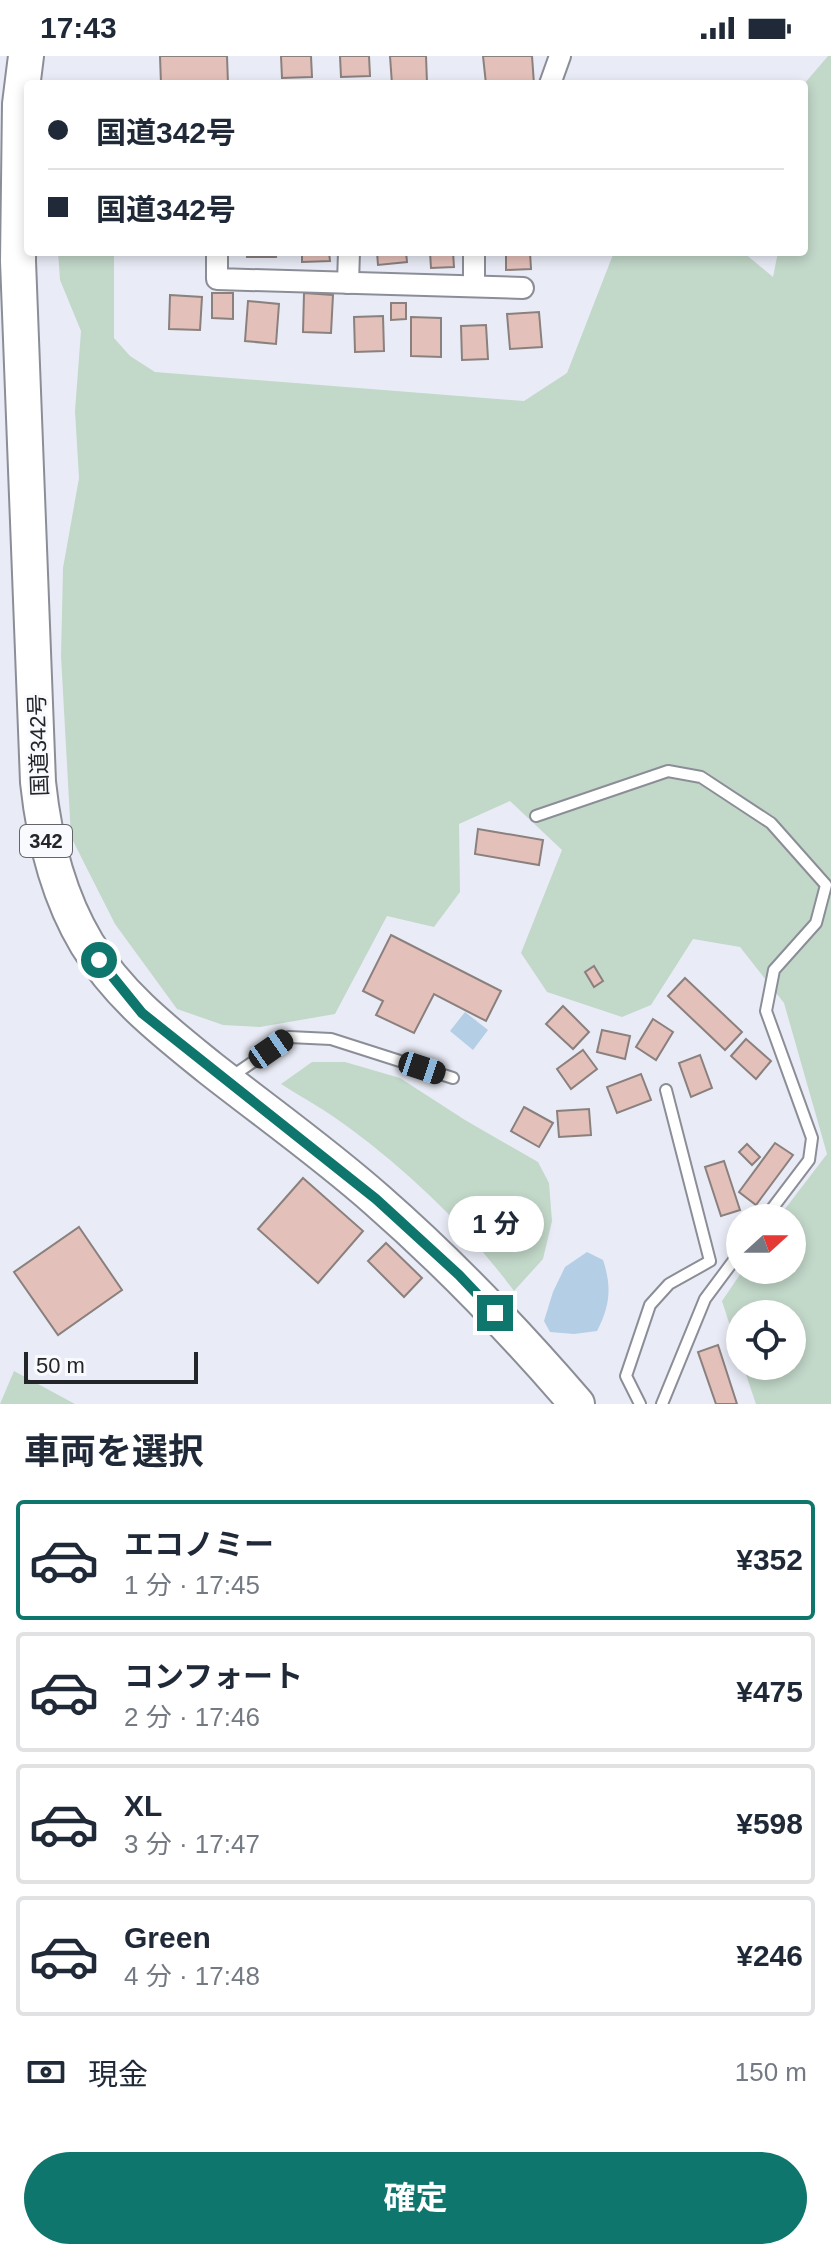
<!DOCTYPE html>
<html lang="ja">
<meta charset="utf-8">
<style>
body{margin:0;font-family:Helvetica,"Noto Sans JP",sans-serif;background:#f6f6f7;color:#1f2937;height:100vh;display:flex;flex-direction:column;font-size:30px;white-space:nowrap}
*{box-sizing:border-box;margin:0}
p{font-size:26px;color:#747a83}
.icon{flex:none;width:44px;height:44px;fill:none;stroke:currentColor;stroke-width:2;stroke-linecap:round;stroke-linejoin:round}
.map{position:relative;height:1348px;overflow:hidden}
.panel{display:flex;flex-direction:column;background:#fff;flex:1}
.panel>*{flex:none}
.top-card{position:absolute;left:24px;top:24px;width:784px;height:176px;border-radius:8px;box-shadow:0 4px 12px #0003;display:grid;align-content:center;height:176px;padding:0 24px;background:#fff}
.needle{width:52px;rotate:69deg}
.tools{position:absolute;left:726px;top:1148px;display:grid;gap:16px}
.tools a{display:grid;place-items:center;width:80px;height:80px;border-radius:50%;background:#fff;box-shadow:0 4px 12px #0003;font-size:40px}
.scale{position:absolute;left:24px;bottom:20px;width:174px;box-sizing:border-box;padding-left:8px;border:4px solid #242528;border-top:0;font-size:22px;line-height:28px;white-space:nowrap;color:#242528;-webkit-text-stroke:6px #f9fafe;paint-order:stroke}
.end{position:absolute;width:36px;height:36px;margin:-18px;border:10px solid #0f766e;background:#fff;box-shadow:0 0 0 4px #fff}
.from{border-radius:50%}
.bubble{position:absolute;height:56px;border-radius:28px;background:#fff;box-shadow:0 4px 12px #0003;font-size:26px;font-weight:700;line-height:56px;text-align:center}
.car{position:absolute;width:24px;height:48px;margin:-24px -12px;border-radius:10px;box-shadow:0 0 6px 2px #0007;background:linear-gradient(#222 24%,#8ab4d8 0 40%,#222 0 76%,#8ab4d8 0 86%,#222 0)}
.top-card b{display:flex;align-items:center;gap:28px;height:76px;font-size:30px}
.top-card b+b{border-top:2px solid #e0e1e3}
.top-card i{width:20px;height:20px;background:#1f2937}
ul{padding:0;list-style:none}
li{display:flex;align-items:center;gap:24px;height:120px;margin:0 16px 12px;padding:0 8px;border:4px solid #e0e1e3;border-radius:8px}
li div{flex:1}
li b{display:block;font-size:30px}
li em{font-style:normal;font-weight:700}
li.on{border-color:#0f766e}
li>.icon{width:72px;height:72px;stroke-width:1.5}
h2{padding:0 24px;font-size:36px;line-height:96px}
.pay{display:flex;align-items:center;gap:20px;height:88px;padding:0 24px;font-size:30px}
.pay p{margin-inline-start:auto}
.action{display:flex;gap:16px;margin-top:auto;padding:16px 24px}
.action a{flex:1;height:92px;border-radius:48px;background:#0f766e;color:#fff;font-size:32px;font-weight:700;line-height:92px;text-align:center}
.status{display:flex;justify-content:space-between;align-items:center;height:56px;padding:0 40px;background:#fff;direction:ltr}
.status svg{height:22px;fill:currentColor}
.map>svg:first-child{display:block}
.green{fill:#c2d8c9}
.water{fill:#b4cee5}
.building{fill:#e4c0ba;stroke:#8a807e;stroke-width:2}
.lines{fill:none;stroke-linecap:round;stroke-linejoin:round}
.service-casing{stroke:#8c8e97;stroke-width:14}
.minor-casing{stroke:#8c8e97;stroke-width:24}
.trunk-casing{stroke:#8c8e97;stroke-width:38}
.service{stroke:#fff;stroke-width:10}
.minor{stroke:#fff;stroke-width:20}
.trunk{stroke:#fff;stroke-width:34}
.route{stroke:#0f766e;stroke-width:10}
.labels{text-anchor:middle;stroke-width:6;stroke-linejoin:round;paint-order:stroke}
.shield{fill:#f9fafe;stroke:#646568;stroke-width:2}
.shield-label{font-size:20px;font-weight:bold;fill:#242528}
.street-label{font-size:22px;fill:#242528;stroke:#f9fafe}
</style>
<div class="status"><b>17:43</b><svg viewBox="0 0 49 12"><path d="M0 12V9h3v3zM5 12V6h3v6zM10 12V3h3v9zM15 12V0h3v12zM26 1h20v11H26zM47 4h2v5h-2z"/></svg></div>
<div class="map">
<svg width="831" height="1348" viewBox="0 0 831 1348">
<rect width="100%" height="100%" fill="#e9ecf6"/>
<g class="green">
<path d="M828,0H831V1348H756L743,1310H792V1258H740V1301L722,1245L743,1214H792V1162H778L827,1098L784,947L740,891L693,883L651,949L622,961L547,936L521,897L562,794L510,745L459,768L460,836L434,871L387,860L335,958L260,971L223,969L177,953L115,868L71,781L61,600L63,512L79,422L75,355L81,275L60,224L58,196H114V282L130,300L155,316L524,345L567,317L614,196H743L773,221L778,196H804V28Z"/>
<path d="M312,1006H345L400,1022L465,1064L538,1106L549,1127L552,1165L543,1203L514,1235C467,1172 412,1118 348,1071C327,1055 303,1042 281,1028Z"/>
<path d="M14,1315L75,1348H0Z"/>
</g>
<g class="water">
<path d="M465,956L488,974L473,994L450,975Z"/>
<path d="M587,1196L603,1204C612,1231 610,1250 597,1275L574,1278L550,1276L544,1265L553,1236L565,1211Z"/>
</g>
<g class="building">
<path d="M160,0H227L228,28H161Z"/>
<path d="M281,0H311L312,21L282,22Z"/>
<path d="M340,0H369L370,20L341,21Z"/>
<path d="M390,0H426L427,27L392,28Z"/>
<path d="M483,0H532L534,28H486Z"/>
<path d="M247,196H277L276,201H247Z"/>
<path d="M302,196H329L330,205L302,206Z"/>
<path d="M377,196H406L407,206L378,209Z"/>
<path d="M430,196H453L454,211L431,212Z"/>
<path d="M506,196H530L531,213L506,214Z"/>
<path d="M212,237H233V263L212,262Z"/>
<path d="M304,237L333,239L331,277L303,276Z"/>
<path d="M170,239L202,241L200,274L169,273Z"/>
<path d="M248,245L279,248L276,288L245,285Z"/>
<path d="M391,247H406V263L391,264Z"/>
<path d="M539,256L542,291L510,293L507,258Z"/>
<path d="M383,260L384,295L355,296L354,261Z"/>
<path d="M411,261L441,262V301L411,300Z"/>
<path d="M486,269L488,303L462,304L461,270Z"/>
<path d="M478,773L543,784L539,809L475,798Z"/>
<path d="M391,879L501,935L486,965L434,938L414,977L376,959L383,945L363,935Z"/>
<path d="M594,910L603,925L594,931L585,916Z"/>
<path d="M685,922L742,976L725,994L668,940Z"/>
<path d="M563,950L589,976L573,993L546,968Z"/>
<path d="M653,963L673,976L656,1004L636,991Z"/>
<path d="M602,974L630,980L625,1003L597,996Z"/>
<path d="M746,983L771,1005L756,1023L731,1000Z"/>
<path d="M583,994L597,1013L571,1033L557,1013Z"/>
<path d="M700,999L712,1032L691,1041L679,1007Z"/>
<path d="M641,1018L651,1044L617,1057L607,1031Z"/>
<path d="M524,1051L553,1067L539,1091L511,1075Z"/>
<path d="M589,1053L591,1079L559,1081L557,1055Z"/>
<path d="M775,1087L793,1099L756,1149L739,1136Z"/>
<path d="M747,1088L760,1101L752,1109L739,1096Z"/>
<path d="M724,1105L740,1154L721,1160L705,1111Z"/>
<path d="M303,1122L363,1175L318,1227L258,1173Z"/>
<path d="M79,1171L122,1234L58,1279L14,1216Z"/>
<path d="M386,1187L422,1222L404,1241L368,1205Z"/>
<path d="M718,1289L737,1348H716L698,1296Z"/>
</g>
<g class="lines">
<defs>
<g id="service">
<path d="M536,760L668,715L701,721L771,767L826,829L816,867L774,914L766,955L812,1082L809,1104L765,1162"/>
<path d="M231,1021L289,981L331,983L453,1022"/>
<path d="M640,1348L626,1320L650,1249L669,1228L710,1205L666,1034"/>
<path d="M662,1348L705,1243L740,1196"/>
</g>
<g id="minor">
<path d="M550,28L560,0"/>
<path d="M217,196V223L523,232"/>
<path d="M348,227L349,196"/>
<path d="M474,230V196"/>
</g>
<path id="trunk" d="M26,0L20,48L18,205L38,726C44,783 57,838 87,888C119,940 163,974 210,1012C266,1056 324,1097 377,1144C449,1207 515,1276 577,1348"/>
</defs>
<use href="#service" class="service-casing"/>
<use href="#minor" class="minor-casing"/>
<use href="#trunk" class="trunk-casing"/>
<use href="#service" class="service"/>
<use href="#minor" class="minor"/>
<use href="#trunk" class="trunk"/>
</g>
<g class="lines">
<path class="route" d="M99,904L142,957L376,1143L459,1219L495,1257"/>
</g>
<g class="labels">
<rect class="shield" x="20" y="769" width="52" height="32" rx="6"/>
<g class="shield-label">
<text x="46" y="792">342</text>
</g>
<g class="street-label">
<text transform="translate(38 689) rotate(-92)" y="8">国道342号</text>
</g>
</g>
</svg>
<div class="tools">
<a><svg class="needle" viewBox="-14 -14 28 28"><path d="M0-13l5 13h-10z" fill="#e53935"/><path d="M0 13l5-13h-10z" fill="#747a83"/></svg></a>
<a><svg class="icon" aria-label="locate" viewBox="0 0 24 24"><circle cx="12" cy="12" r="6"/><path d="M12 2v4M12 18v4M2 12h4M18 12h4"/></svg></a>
</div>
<div class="scale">50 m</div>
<i class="end from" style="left:99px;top:904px"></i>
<i class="end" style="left:495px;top:1257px"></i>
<div class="bubble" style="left:448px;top:1140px;width:96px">1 分</div>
<i class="car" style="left:271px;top:993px;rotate:55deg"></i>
<i class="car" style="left:422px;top:1012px;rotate:108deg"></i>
<div class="top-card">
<b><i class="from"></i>国道342号</b>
<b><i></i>国道342号</b>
</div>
</div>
<section class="panel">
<h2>車両を選択</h2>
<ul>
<li class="on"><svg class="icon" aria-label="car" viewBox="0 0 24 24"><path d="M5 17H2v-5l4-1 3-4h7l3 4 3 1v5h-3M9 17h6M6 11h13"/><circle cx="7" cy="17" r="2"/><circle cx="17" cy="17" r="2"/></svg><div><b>エコノミー</b><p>1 分 · 17:45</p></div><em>¥352</em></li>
<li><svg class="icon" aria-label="car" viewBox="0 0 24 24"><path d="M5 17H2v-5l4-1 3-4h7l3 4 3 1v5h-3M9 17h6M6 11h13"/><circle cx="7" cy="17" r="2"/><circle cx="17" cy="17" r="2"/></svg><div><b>コンフォート</b><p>2 分 · 17:46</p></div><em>¥475</em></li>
<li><svg class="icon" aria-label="car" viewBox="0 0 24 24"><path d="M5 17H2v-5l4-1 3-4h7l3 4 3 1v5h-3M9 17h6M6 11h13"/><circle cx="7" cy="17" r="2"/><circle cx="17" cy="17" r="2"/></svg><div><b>XL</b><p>3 分 · 17:47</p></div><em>¥598</em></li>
<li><svg class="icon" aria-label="car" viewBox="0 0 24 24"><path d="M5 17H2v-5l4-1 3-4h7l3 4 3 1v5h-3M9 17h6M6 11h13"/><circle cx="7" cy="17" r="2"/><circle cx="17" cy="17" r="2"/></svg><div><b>Green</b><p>4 分 · 17:48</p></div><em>¥246</em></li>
</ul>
<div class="pay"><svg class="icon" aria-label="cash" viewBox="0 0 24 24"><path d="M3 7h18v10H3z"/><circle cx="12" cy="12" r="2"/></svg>現金<p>150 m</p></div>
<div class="action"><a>確定</a></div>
</section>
